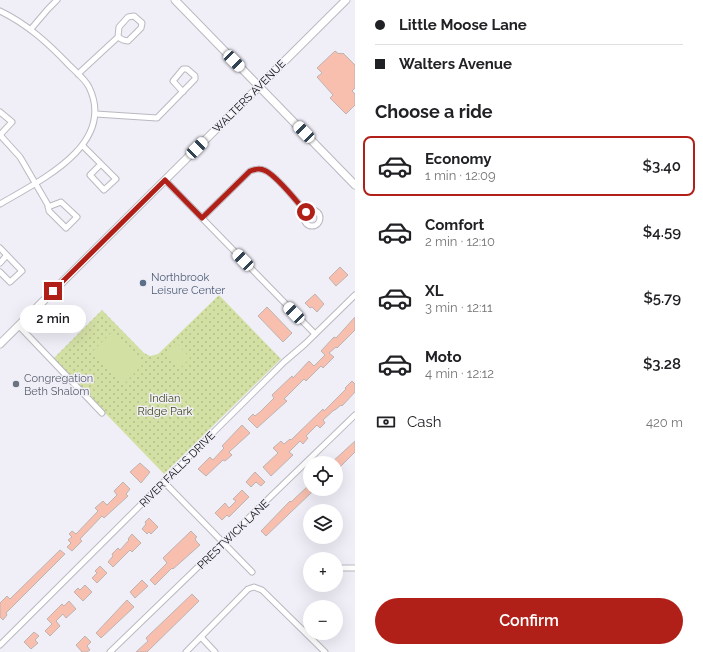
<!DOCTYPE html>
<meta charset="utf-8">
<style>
body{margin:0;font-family:Raleway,sans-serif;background:#f6f6f6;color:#202124;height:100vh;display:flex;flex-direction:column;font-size:15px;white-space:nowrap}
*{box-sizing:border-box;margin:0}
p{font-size:13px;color:#757577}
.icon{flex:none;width:22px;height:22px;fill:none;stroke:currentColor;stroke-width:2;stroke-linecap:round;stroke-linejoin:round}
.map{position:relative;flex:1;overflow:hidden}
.details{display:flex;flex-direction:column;background:#fff;width:348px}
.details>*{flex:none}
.hud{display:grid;align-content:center;height:88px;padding:0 20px;background:#fff}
.buttons{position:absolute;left:303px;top:456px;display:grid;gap:8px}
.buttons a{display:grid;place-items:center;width:40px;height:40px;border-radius:50%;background:#fff;box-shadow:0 4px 16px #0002;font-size:20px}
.end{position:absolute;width:18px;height:18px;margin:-9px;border:5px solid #b02018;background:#fff;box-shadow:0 0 0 2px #fff}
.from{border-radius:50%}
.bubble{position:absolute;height:28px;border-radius:14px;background:#fff;box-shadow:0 4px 16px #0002;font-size:13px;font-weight:600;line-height:28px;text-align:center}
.car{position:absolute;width:12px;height:24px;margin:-12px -6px;border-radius:5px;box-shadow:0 0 3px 1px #0007;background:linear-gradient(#fff 24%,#345 0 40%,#fff 0 76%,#345 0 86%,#fff 0)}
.hud b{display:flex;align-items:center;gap:14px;height:38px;font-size:15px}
.hud b+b{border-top:1px solid #e0e0e0}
.hud i{width:10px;height:10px;background:#202124}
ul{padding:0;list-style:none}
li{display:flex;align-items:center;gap:12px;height:60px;margin:0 8px 6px;padding:0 12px;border:2px solid transparent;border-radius:8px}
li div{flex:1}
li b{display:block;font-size:15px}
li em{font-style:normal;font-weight:600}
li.current{border-color:#b02018}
li>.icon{width:36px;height:36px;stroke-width:1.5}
h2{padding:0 20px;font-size:18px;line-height:48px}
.pay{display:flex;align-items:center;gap:10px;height:44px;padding:0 20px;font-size:15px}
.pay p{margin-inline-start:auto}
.primary-button{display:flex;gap:8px;margin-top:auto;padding:8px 20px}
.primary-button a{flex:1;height:46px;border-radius:24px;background:#b02018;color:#fff;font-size:16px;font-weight:600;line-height:46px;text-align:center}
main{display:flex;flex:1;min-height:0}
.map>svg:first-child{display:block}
.grass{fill:url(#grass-dots)}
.pitch{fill:#d3e0a4}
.building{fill:#f8bfaf;stroke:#bdb3b1}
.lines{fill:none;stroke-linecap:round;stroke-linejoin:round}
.street-casing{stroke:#b9b9c1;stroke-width:7}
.secondary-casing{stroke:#b9b9c1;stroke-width:9}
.street{stroke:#fff;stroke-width:5}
.secondary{stroke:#fff;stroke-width:7}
.route{stroke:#b02018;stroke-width:5}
.service-dot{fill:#5c6f8a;stroke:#f0eff8;stroke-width:1.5}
.worship-dot{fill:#6b7280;stroke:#f0eff8;stroke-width:1.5}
.labels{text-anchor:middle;stroke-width:3;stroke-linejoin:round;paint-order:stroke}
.street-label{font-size:11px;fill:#0c0c0f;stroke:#f0eff8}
.service-label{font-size:11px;fill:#4e5e75;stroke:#f0eff8;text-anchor:start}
.worship-label{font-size:11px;fill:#5b616d;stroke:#f0eff8;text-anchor:start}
.park-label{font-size:11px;fill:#414919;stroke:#f0eff8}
</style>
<main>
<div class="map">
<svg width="355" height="652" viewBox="0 0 355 652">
<defs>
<pattern id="grass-dots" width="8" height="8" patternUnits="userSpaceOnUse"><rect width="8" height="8" fill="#d3e0a4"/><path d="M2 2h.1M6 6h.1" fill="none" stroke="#b4bf8c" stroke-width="1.8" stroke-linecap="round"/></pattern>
</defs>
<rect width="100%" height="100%" fill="#f0eff8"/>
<path class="grass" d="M219,295L281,359L164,474L53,359L102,310L144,353L150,356L158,354Z"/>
<g class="pitch">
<path d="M113,331L144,363L124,384L92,352Z"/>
<path d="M176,343L190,358L180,368L166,353Z"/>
</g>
<g class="building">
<path d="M335,51L339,54L340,53L342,54L343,53L355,65V88L352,91L355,94V105L346,114L330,98L333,95L317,77L322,73L317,68Z"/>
<path d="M340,267L348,275L336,286L329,278Z"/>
<path d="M315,294L324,304L317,312L312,307L310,308L305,303Z"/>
<path d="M267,307L292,333L283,342L258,316Z"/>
<path d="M355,317V330L337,348L336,347L329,353L334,357L323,368L321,366L306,381L304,379L284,399L287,401L257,428L248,419L253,414L255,416L260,412L274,398L272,395L292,376L293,378L309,361L314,366L325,355L321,351L334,337L336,338Z"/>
<path d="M352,381L355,384V392L342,406L341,405L335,410H334L323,420L325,423L320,428L317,425L306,436L308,438L303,444L300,441L289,452L293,455L271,476L263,467L278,453L273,448L281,441L284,444L290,439L291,440L323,409L324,411L346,389L345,388Z"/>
<path d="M242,425L250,433L229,452L232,455L225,461L223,460L206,476L198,469L210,457L213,460L224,448L222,446Z"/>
<path d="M355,441V452L336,471V463H331Z"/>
<path d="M140,463L150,472L141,483L130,472Z"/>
<path d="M255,472L265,482L261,486L256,482L251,487L246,482Z"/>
<path d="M123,482L130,489L126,494L128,496L104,518L102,516L80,539L82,541L72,551L67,547L71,543L68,540L72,537L69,534L72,531L76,534L98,511L95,508L103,501L107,505L117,495L114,491Z"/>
<path d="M308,486L313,491L266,536L261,531L290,501L291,502Z"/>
<path d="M242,490L249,497L229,517L227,515L222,520L215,513L225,503L229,508L236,501L233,499Z"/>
<path d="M149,518L158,527L151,534L149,532L147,534L142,529L146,524L145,522Z"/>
<path d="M191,531L197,537L195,538L196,541L200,545L173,569L172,568L155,585L150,580L167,563L163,558Z"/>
<path d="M132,534L141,543L132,552L130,550L113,567L108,562L113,556L112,554L118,548L120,550L129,540L128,539Z"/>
<path d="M60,550L65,554L6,613L7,615L3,620L0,617V603L7,596L10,599Z"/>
<path d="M100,566L107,573L97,583L92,578L97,573L95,571Z"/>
<path d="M142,580L148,586L135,598L130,592Z"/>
<path d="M85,585L92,592L83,601L74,592L78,588L80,590Z"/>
<path d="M192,594L199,601L147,652H136L148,641L146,638Z"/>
<path d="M127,600L134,607L101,638L96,633Z"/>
<path d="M69,601L76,609L66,618L63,614L56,621L60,626L50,636L45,631L52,624L47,619L62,604L64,606Z"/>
<path d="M34,632L39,636L35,640L38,643L31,649L24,642Z"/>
<path d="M85,636L91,642L87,646L90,650L87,652H82L76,645Z"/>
</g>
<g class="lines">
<defs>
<g id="street">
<path d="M0,11C27,24 48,43 69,65C75,71 85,79 89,87C117,145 39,181 0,204"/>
<path d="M31,29L48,9L57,0"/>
<path d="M78,74L118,37L123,40L128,41L141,28L142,23L134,16L128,17L119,27L118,37"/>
<path d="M0,112L12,122L0,135"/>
<path d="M96,114L157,118L195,79V76L187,69H183L173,81L183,92"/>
<path d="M0,135L20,157L48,205L49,211L66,228L77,217L61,202L48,207"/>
<path d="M83,146L116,179L104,190L90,175L101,164"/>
<path d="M165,180L315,334"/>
<circle cx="312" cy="218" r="8"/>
<path d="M202,218L250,171C256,169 260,168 266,171C279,178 296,201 306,212"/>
<path d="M0,248L22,271L10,282L0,272"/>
<path d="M0,263L6,256"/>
<path d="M19,326L102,413"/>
<path d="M164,482L252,572"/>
<path d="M336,568H355"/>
<path d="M201,637L215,652"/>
<path d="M0,645L284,362L305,344L355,295"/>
<path d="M110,652L355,415"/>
<path d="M186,652L248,589L254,587L262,590L325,652"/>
</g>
<g id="secondary">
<path d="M175,0L355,185"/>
<path d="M0,344L346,0"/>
</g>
</defs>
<use href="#street" class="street-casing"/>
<use href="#secondary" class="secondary-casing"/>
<use href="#street" class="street"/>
<use href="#secondary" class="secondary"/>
</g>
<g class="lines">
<path class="route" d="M53,291L165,180L202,218L250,171C256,169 260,168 266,171C279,178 296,201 306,212"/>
</g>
<circle class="service-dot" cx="143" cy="283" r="4"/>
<circle class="worship-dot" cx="16" cy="384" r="4"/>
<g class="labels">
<g class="street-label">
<text transform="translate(249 96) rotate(-45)" y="4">WALTERS AVENUE</text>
<text transform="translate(177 469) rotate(-45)" y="4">RIVER FALLS DRIVE</text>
<text transform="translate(233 534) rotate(-44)" y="4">PRESTWICK LANE</text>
</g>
<g class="service-label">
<text x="151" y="281">Northbrook<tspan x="151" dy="13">Leisure Center</tspan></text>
</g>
<g class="worship-label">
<text x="24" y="382">Congregation<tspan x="24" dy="13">Beth Shalom</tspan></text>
</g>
<g class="park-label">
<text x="165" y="402">Indian<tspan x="165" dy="13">Ridge Park</tspan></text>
</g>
</g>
</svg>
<div class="buttons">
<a><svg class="icon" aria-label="locate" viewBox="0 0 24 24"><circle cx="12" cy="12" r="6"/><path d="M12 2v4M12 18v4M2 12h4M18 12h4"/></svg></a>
<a><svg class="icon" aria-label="layers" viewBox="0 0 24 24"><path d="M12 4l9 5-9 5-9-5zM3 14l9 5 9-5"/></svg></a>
<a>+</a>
<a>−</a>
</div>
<i class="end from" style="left:306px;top:212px"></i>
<i class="end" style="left:53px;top:291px"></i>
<div class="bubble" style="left:20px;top:305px;width:66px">2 min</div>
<i class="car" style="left:234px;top:61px;rotate:135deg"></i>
<i class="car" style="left:304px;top:132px;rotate:316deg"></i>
<i class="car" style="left:197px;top:148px;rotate:45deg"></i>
<i class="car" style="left:243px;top:260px;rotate:316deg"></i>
<i class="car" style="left:294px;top:313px;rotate:316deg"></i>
</div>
<section class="details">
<div class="hud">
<b><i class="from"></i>Little Moose Lane</b>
<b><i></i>Walters Avenue</b>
</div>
<h2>Choose a ride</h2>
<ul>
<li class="current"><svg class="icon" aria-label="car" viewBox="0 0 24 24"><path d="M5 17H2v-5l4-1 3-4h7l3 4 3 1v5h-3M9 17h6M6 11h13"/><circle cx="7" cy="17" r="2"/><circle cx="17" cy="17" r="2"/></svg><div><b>Economy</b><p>1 min · 12:09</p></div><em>$3.40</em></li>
<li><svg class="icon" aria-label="car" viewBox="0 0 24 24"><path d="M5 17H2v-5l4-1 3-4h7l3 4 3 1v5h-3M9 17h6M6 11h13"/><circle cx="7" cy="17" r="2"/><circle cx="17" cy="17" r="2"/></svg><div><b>Comfort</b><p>2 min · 12:10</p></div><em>$4.59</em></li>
<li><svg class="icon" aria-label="car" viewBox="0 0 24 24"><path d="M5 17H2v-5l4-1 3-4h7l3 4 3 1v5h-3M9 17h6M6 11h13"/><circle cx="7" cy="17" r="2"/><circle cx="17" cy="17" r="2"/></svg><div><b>XL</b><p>3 min · 12:11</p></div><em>$5.79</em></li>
<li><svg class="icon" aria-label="car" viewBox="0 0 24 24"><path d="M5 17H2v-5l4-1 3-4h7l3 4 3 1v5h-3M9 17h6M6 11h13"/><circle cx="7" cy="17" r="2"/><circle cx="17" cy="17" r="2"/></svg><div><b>Moto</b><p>4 min · 12:12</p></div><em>$3.28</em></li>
</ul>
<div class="pay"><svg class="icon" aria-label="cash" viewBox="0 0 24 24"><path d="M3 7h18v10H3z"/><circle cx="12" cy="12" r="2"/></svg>Cash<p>420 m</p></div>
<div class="primary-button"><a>Confirm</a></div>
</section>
</main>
